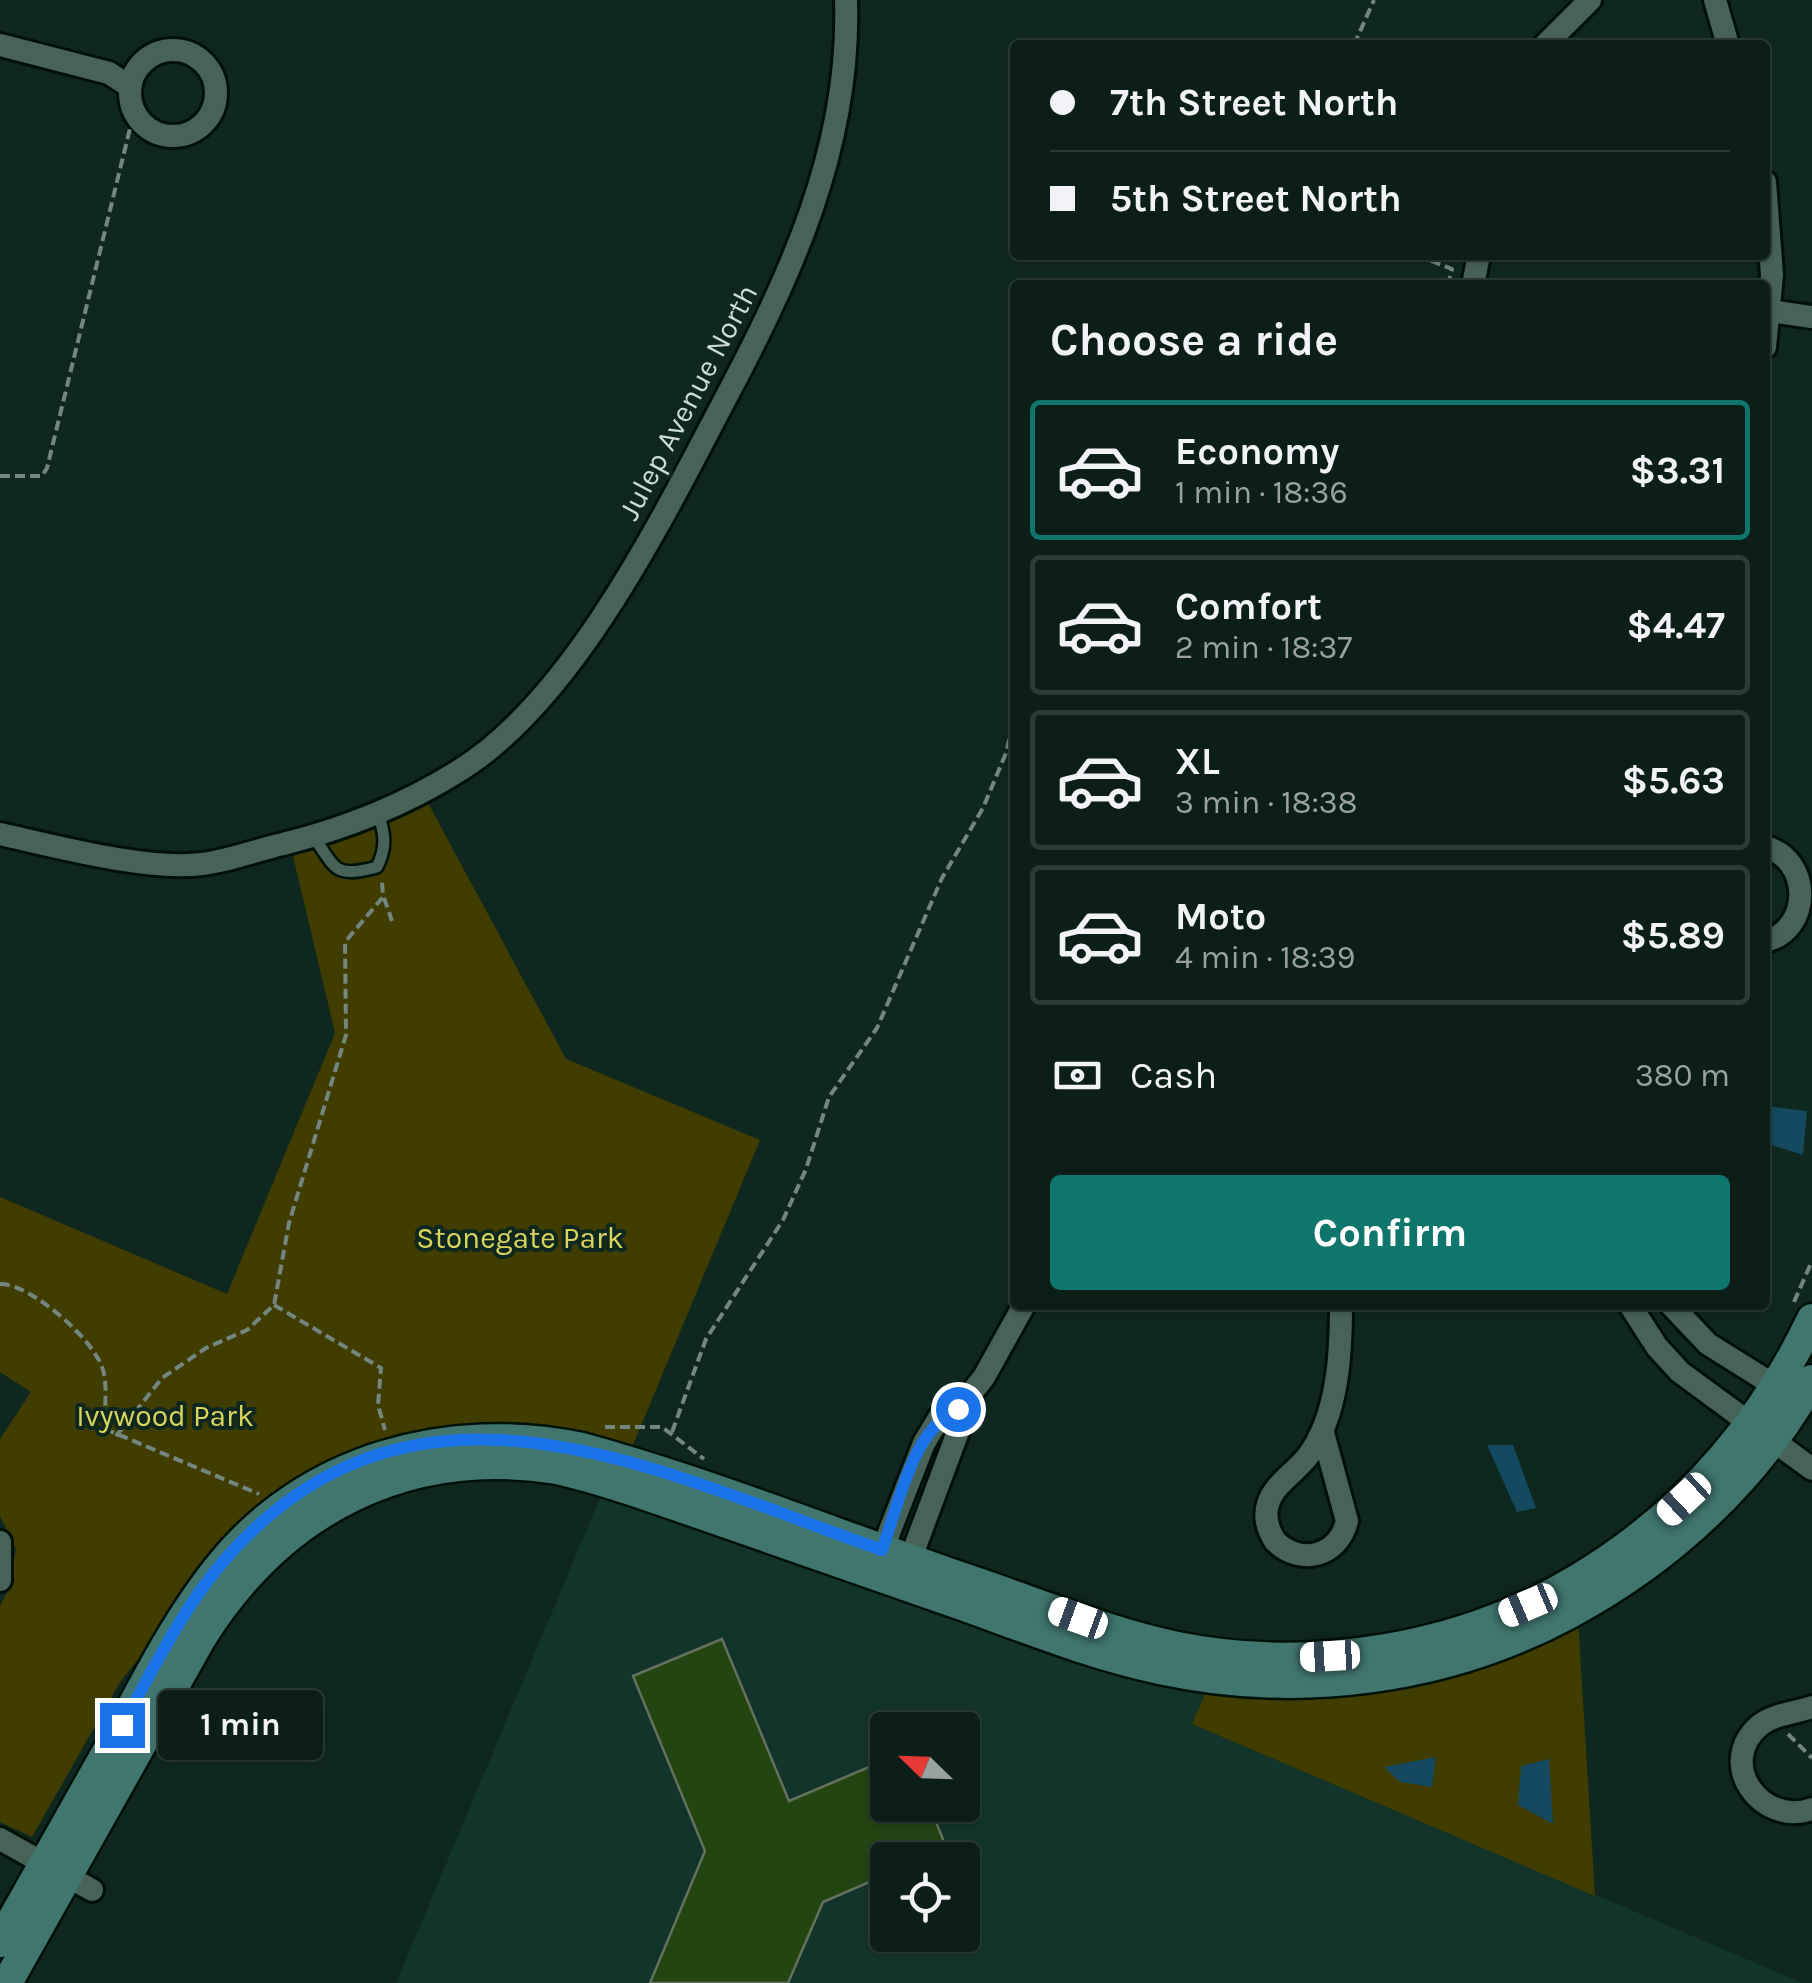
<!DOCTYPE html>
<meta charset="utf-8">
<style>
body{margin:0;font-family:Karla,sans-serif;background:#192b24;color:#f1f3f6;height:100vh;display:flex;flex-direction:column;font-size:38px;white-space:nowrap}
*{box-sizing:border-box;margin:0}
p{font-size:32px;color:#9aa2a1}
.icon{flex:none;width:55px;height:55px;fill:none;stroke:currentColor;stroke-width:2;stroke-linecap:round;stroke-linejoin:round}
.map{position:relative;flex:1;overflow:hidden}
.sheet{position:absolute;left:1010px;top:280px;width:760px;height:1030px;display:flex;flex-direction:column;background:#0b1e17;border-radius:10px;box-shadow:0 2px 8px #0004,0 0 0 2px #2b3c36}
.sheet>*{flex:none}
.banner{position:absolute;left:1010px;top:40px;width:760px;height:220px;border-radius:10px;box-shadow:0 2px 8px #0004,0 0 0 2px #2b3c36;display:grid;align-content:center;height:220px;padding:0 40px;background:#0b1e17}
.needle{width:65px;rotate:293deg}
.buttons{position:absolute;left:870px;top:1712px;display:grid;gap:20px}
.buttons a{display:grid;place-items:center;width:110px;height:110px;border-radius:10px;background:#0b1e17;box-shadow:0 2px 8px #0004,0 0 0 2px #2b3c36;font-size:50px}
.end{position:absolute;width:45px;height:45px;margin:-22px;border:12px solid #1a73e8;background:#fff;box-shadow:0 0 0 5px #fff}
.from{border-radius:50%}
.bubble{position:absolute;height:70px;border-radius:10px;background:#0b1e17;box-shadow:0 2px 8px #0004,0 0 0 2px #2b3c36;font-size:32px;font-weight:700;line-height:70px;text-align:center}
.car{position:absolute;width:30px;height:60px;margin:-30px -15px;border-radius:12px;box-shadow:0 0 8px 2px #0007;background:linear-gradient(#fff 24%,#345 0 40%,#fff 0 76%,#345 0 86%,#fff 0)}
.banner b{display:flex;align-items:center;gap:35px;height:95px;font-size:38px}
.banner b+b{border-top:2px solid #2b3c36}
.banner i{width:25px;height:25px;background:#f1f3f6}
ul{padding:0;list-style:none}
li{display:flex;align-items:center;gap:30px;height:140px;margin:0 20px 15px;padding:0 20px;border:5px solid #2b3c36;border-radius:10px}
li div{flex:1}
li b{display:block;font-size:38px}
li em{font-style:normal;font-weight:700}
li.on{border-color:#0f766e}
li>.icon{width:90px;height:90px;stroke-width:1.5}
h2{padding:0 40px;font-size:45px;line-height:120px}
.pay{display:flex;align-items:center;gap:25px;height:110px;padding:0 40px;font-size:38px}
.pay p{margin-inline-start:auto}
.action{display:flex;gap:20px;margin-top:auto;padding:20px 40px}
.action a{flex:1;height:115px;border-radius:10px;background:#0f766e;color:#fff;font-size:40px;font-weight:700;line-height:115px;text-align:center}
.map>svg:first-child{display:block}
.built{fill:#13342a;fill-rule:evenodd}
.green{fill:#413d00}
.water{fill:#14495f}
.building{fill:#234512;stroke:#63715d;stroke-width:2.5}
.lines{fill:none;stroke-linecap:round;stroke-linejoin:round}
.lane-casing{stroke:#001109;stroke-width:16}
.street-casing{stroke:#001109;stroke-width:28}
.secondary-casing{stroke:#001109;stroke-width:35}
.path{stroke:#73867f;stroke-width:4;stroke-dasharray:10 5;stroke-linecap:butt}
.lane{stroke:#476257;stroke-width:11}
.street{stroke:#476257;stroke-width:22}
.secondary{stroke:#41766f;stroke-width:30}
.route{stroke:#1a73e8;stroke-width:12}
.labels{text-anchor:middle;stroke-width:8;stroke-linejoin:round;paint-order:stroke}
.street-label{font-size:30px;fill:#cddcd6;stroke:#0f281f}
.park-label{font-size:30px;fill:#dbd35c;stroke:#0f281f}
</style>
<div class="map">
<svg width="1812" height="1983" viewBox="0 0 1812 1983">
<rect width="100%" height="100%" fill="#0f281f"/>
<path class="built" d="M603,1491L1208,1687L1193,1724L1803,1983H396ZM888,1730H962V1805H888ZM888,1860H962V1935H888Z"/>
<g class="green">
<path d="M428,803L566,1059L760,1140L630,1452L538,1429L249,1521L120,1682L32,1837L0,1822V1606L8,1590L16,1549L0,1516V1439L31,1392L0,1372V1197L227,1294L335,1033L293,856Z"/>
<path d="M1578,1619L1595,1896L1192,1724L1208,1687Z"/>
</g>
<g class="water">
<path d="M1765,1106L1807,1111L1803,1155L1765,1143Z"/>
<path d="M1487,1445H1513L1536,1508L1517,1512Z"/>
<path d="M1436,1757L1432,1787L1400,1782L1384,1767Z"/>
<path d="M1549,1759L1553,1824L1518,1805L1521,1766Z"/>
</g>
<path class="building" d="M722,1639L789,1801L888,1759V1805H929L947,1849L922,1860H888V1874L823,1902L788,1983H650L705,1851L633,1676Z"/>
<g class="lines">
<defs>
<path id="lane" d="M313,836C336,868 333,879 377,867C387,847 385,834 378,813"/>
<g id="street">
<path d="M1715,0L1728,45"/>
<path d="M0,45L109,73L129,86"/>
<path d="M1545,45L1590,0"/>
<circle cx="173" cy="93" r="43"/>
<path d="M1765,182L1772,275L1765,347"/>
<path d="M1473,285L1479,255"/>
<path d="M1771,311L1812,317"/>
<path d="M0,834C54,846 148,871 202,864C229,861 256,850 283,844C343,829 404,805 457,772C571,703 660,523 721,407C789,279 851,149 846,0"/>
<path d="M1765,847C1812,859 1812,930 1765,941"/>
<path d="M1630,1305L1657,1347L1680,1372L1812,1469"/>
<path d="M1671,1305L1708,1344L1788,1394"/>
<path d="M1323,1433L1347,1521C1338,1557 1300,1566 1275,1541C1268,1530 1264,1517 1268,1504C1274,1484 1296,1472 1308,1456C1338,1415 1341,1354 1341,1305"/>
<path d="M0,1542V1580"/>
<path d="M878,1561L924,1443L939,1418L959,1409L984,1377L1024,1305"/>
<path d="M906,1571L959,1429V1409"/>
<path d="M1812,1707C1795,1713 1774,1714 1760,1725C1715,1763 1761,1827 1812,1809"/>
<path d="M0,1839L92,1890"/>
</g>
<g id="secondary">
<path d="M0,1942C40,1871 80,1800 120,1729C150,1674 179,1617 219,1567C306,1458 449,1420 582,1448C713,1484 840,1536 969,1580C1038,1603 1106,1632 1177,1647C1312,1674 1461,1649 1578,1579C1683,1516 1760,1428 1812,1319"/>
<path d="M7,1983L201,1638C281,1510 406,1445 557,1469C606,1480 654,1498 701,1514C790,1545 878,1576 965,1606C1029,1629 1093,1655 1160,1669C1298,1699 1446,1680 1570,1613C1670,1559 1756,1480 1812,1380"/>
</g>
</defs>
<use href="#lane" class="lane-casing"/>
<use href="#street" class="street-casing"/>
<use href="#secondary" class="secondary-casing"/>
<g class="path">
<path d="M1354,45L1374,0"/>
<path d="M1417,255L1452,269L1448,285"/>
<path d="M0,476H42L47,468L134,112"/>
<path d="M384,898L392,921"/>
<path d="M0,1284C30,1283 95,1340 103,1370C109,1390 101,1413 110,1431L259,1494"/>
<path d="M1794,1302L1812,1261"/>
<path d="M274,1305L381,1368L378,1405L385,1430"/>
<path d="M605,1427H662L704,1459"/>
<path d="M672,1432L706,1339L783,1220L806,1169L829,1097L877,1028L942,878L983,808L1006,753L1015,716"/>
<path d="M116,1436L162,1378L206,1348L247,1330L274,1305L289,1223L346,1035L345,942L383,897L382,881"/>
<path d="M1788,1734L1812,1758"/>
</g>
<use href="#lane" class="lane"/>
<use href="#street" class="street"/>
<use href="#secondary" class="secondary"/>
</g>
<g class="lines">
<path class="route" d="M122,1725C153,1670 181,1611 222,1563C412,1340 659,1472 882,1550C899,1504 912,1430 958,1409"/>
</g>
<g class="labels">
<g class="street-label">
<text transform="translate(688 402) rotate(-62)" y="10">Julep Avenue North</text>
</g>
<g class="park-label">
<text x="520" y="1248">Stonegate Park</text>
<text x="165" y="1426">Ivywood Park</text>
</g>
</g>
</svg>
<div class="buttons">
<a><svg class="needle" viewBox="-14 -14 28 28"><path d="M0-13l5 13h-10z" fill="#e53935"/><path d="M0 13l5-13h-10z" fill="#9aa2a1"/></svg></a>
<a><svg class="icon" aria-label="locate" viewBox="0 0 24 24"><circle cx="12" cy="12" r="6"/><path d="M12 2v4M12 18v4M2 12h4M18 12h4"/></svg></a>
</div>
<i class="end from" style="left:958px;top:1409px"></i>
<i class="end" style="left:122px;top:1725px"></i>
<div class="bubble" style="left:158px;top:1690px;width:165px">1 min</div>
<i class="car" style="left:1684px;top:1499px;rotate:227deg"></i>
<i class="car" style="left:1528px;top:1605px;rotate:247deg"></i>
<i class="car" style="left:1078px;top:1618px;rotate:290deg"></i>
<i class="car" style="left:1330px;top:1656px;rotate:267deg"></i>
<div class="banner">
<b><i class="from"></i>7th Street North</b>
<b><i></i>5th Street North</b>
</div>
<section class="sheet">
<h2>Choose a ride</h2>
<ul>
<li class="on"><svg class="icon" aria-label="car" viewBox="0 0 24 24"><path d="M5 17H2v-5l4-1 3-4h7l3 4 3 1v5h-3M9 17h6M6 11h13"/><circle cx="7" cy="17" r="2"/><circle cx="17" cy="17" r="2"/></svg><div><b>Economy</b><p>1 min · 18:36</p></div><em>$3.31</em></li>
<li><svg class="icon" aria-label="car" viewBox="0 0 24 24"><path d="M5 17H2v-5l4-1 3-4h7l3 4 3 1v5h-3M9 17h6M6 11h13"/><circle cx="7" cy="17" r="2"/><circle cx="17" cy="17" r="2"/></svg><div><b>Comfort</b><p>2 min · 18:37</p></div><em>$4.47</em></li>
<li><svg class="icon" aria-label="car" viewBox="0 0 24 24"><path d="M5 17H2v-5l4-1 3-4h7l3 4 3 1v5h-3M9 17h6M6 11h13"/><circle cx="7" cy="17" r="2"/><circle cx="17" cy="17" r="2"/></svg><div><b>XL</b><p>3 min · 18:38</p></div><em>$5.63</em></li>
<li><svg class="icon" aria-label="car" viewBox="0 0 24 24"><path d="M5 17H2v-5l4-1 3-4h7l3 4 3 1v5h-3M9 17h6M6 11h13"/><circle cx="7" cy="17" r="2"/><circle cx="17" cy="17" r="2"/></svg><div><b>Moto</b><p>4 min · 18:39</p></div><em>$5.89</em></li>
</ul>
<div class="pay"><svg class="icon" aria-label="cash" viewBox="0 0 24 24"><path d="M3 7h18v10H3z"/><circle cx="12" cy="12" r="2"/></svg>Cash<p>380 m</p></div>
<div class="action"><a>Confirm</a></div>
</section>
</div>
